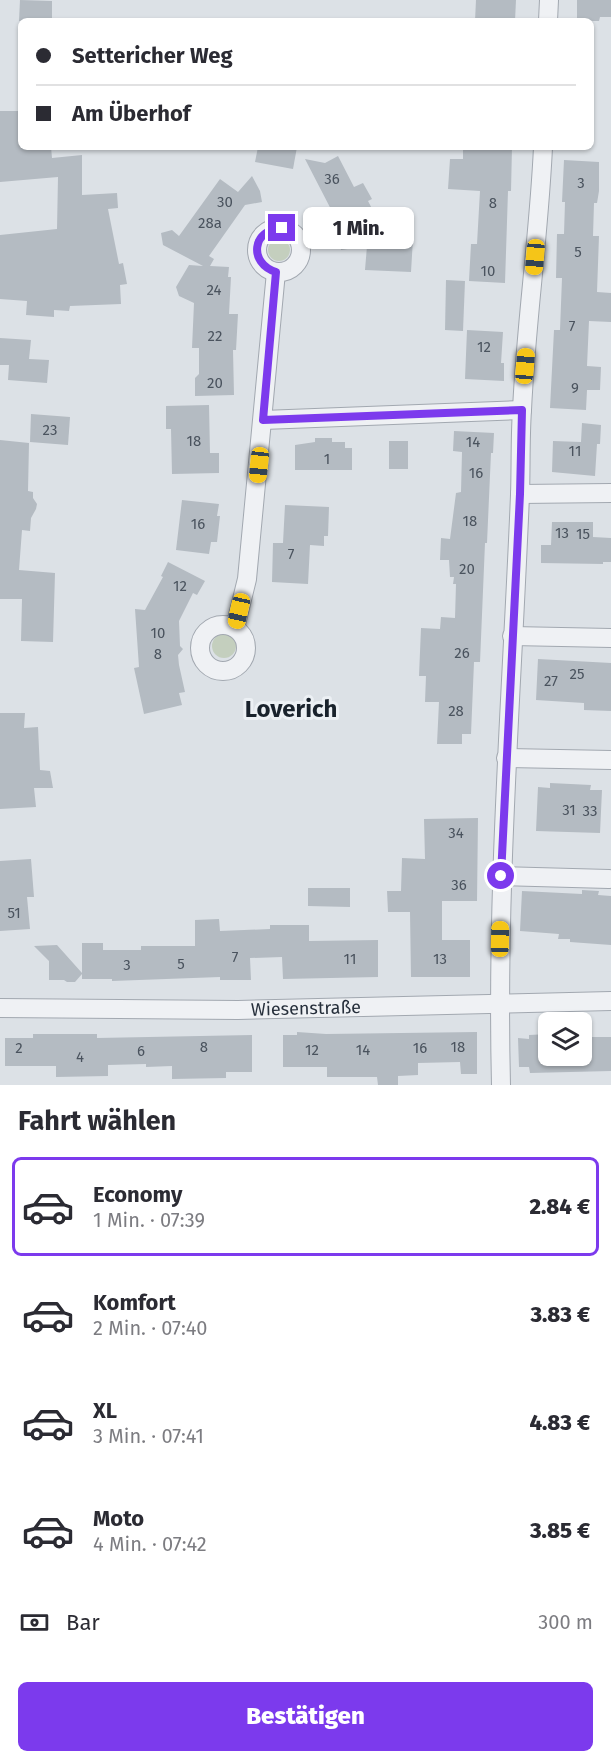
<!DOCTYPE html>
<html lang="de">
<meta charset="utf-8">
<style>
body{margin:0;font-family:"Fira Sans",sans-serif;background:#f7f7f7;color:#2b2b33;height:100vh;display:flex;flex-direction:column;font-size:22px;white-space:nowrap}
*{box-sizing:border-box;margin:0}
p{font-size:20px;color:#7c7c81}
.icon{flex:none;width:33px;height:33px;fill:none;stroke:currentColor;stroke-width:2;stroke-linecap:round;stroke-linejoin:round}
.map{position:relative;height:1085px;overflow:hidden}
.sheet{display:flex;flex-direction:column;background:#fff;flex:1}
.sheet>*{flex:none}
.top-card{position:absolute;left:18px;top:18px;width:576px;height:132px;border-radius:9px;box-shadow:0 2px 4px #0004;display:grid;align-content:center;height:132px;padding:0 18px;background:#fff}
.buttons{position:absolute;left:538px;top:1012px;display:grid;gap:12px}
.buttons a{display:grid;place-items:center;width:54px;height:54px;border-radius:9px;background:#fff;box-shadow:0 2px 4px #0004;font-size:30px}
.end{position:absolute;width:27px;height:27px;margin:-14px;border:8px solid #7c3aed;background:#fff;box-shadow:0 0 0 3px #fff}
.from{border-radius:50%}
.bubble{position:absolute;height:42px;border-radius:9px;background:#fff;box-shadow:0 2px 4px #0004;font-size:20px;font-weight:800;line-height:42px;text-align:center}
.car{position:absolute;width:18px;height:36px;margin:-18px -9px;border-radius:8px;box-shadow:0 0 4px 2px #0007;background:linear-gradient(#f5c518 24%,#345 0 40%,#f5c518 0 76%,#345 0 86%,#f5c518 0)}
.top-card b{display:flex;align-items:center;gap:21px;height:57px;font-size:22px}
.top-card b+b{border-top:2px solid #e1e1e2}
.top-card i{width:15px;height:15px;background:#2b2b33}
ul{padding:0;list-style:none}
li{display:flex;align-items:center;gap:18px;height:99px;margin:0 12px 9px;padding:0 6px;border:3px solid transparent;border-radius:9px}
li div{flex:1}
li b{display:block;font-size:22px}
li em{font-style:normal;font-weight:800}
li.active{border-color:#7c3aed}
li>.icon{width:54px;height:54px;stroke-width:1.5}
h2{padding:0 18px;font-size:27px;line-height:72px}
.pay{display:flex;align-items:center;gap:15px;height:66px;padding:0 18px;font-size:22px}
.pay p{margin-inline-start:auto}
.action{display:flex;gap:12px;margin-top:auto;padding:12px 18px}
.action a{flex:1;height:69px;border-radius:9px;background:#7c3aed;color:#fff;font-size:24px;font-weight:800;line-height:69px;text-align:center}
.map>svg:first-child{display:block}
.green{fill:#c4cfbe}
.building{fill:#b4bbc2}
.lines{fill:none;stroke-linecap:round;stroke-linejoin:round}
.street-casing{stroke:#a2a8b0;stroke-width:20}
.street{stroke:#eff1f4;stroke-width:18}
.route{stroke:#7c3aed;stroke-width:8}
.labels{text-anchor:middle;stroke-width:6;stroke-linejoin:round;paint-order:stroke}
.number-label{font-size:15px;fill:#4a535e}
.street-label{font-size:18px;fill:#27303c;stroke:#ecf0f4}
.district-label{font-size:24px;font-weight:bold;fill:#19222c;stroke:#ecf0f4}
</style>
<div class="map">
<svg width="611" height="1085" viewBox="0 0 611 1085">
<rect width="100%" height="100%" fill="#dce1e6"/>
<g class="green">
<circle cx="279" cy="250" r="11"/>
<circle cx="224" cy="646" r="12"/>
</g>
<g class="building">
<path d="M20,0L52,1V21H19Z"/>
<path d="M476,0H516L515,21H475Z"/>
<path d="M577,0H611V17H600L599,21H577Z"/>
<path d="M0,111H21V147H51L52,158L82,155V195L117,193L118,208L108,209L119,264L123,263L127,284L120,285L121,304L70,306L69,311L54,310V317L26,315L27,301L0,299V235L57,229L58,177L0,182Z"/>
<path d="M258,147H297L293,169L255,162Z"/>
<path d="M484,147H512L511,191H508L505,283L469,281L471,244H477L480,191L448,189L450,159H463V149L484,150Z"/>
<path d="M338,156L354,187L363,183L372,199L368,201L390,243L413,239L411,272L365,270L367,246L341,250L339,232L333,220L336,219L305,159L325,163Z"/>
<path d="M564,160L599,162V191L597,203H594L593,236H599L597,292L611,293V322L589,321L587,366L601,367L600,390H587L586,410L550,408L554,330H560L562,278H556L557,234H564L565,202H562Z"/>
<path d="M252,176L260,191L262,202L245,205L209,256L214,259L210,266L229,267L228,277H231L229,314H238L236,350H233L234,395L195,396V378L199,374V348H192L194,303L179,296L176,287L189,265L203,266L163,245L161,233L172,230L179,236L220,179L238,192Z"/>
<path d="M446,280L465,281L463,331L445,330Z"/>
<path d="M467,330L503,332L501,363H504V381L465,379Z"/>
<path d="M0,338L31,340L29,359L49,360L47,383L8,380L9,365H0Z"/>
<path d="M209,405L210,453H219V473L172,474L171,429H166V406Z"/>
<path d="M31,414L70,417L68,445L30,442Z"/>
<path d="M582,423L601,425L600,444H597L595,476L552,472L553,441L581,442Z"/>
<path d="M454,431L494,433L493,453H491L487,543H485L480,662H474L471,734H462V744H437L439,702H425L426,676H419L421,628L440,629L441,617L455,618L456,584H453L454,577H450L449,560H440L441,538L450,539L456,493L461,492L462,452L453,451Z"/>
<path d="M315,438H332V442H345V448H352V470H295V445L315,442Z"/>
<path d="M0,440L29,443L28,491L33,492V498L37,504L36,509L31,518L30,531L22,530L19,570L55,573L53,642L21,641L22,599H0Z"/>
<rect x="389" y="441" width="19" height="28"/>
<path d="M182,500L219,504L217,516H220L217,542H211L209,554L176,550Z"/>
<path d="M285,505L329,507L328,536H324V546L310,545L308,584L272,582L273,543H283Z"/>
<path d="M552,522H593V537L611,538V562H603V564L541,563V545H551Z"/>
<path d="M168,562L205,581L197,595L193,593L179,621L180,646L183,649L178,655L179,665L185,692L179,693L182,705L144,714L134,668L139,667L135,609L145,610L163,577L161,576Z"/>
<path d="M538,659L611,663V711L584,710V703L536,700Z"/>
<path d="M0,713H25L24,728L38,727L40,770L50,771L53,788H34L36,807L0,809Z"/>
<path d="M550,783L591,785L590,790H602L600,833L536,831L538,787L550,788Z"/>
<path d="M478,818L477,901H442V940H470V977H411L410,912H388L387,891H401L402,858L425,859L424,819Z"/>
<path d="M31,859L34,897H27L30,929L0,931V861Z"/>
<path d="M308,888H350V907L308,906Z"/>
<path d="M582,890L599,891L598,895L611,896V945L570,942V939H558L559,934L520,931L522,891L582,894Z"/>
<path d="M219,919L220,931L270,929V925H309V941L378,940V977L283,979L282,957L250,958L251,980H220V977L112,981V979H82V974L75,982H67L64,980H49V961L34,946L57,945L82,973V943H103V950H141V946H195V920Z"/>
<path d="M297,1032L326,1034L477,1032V1074H461L460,1062L418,1063V1075L398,1076V1085H378L377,1077H327V1067H283V1035H297Z"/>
<path d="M33,1034H97V1038L252,1035V1072H226V1078L172,1079V1066L146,1067V1064L108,1065V1076L56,1077V1066H5V1038H33Z"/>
<path d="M549,1034V1056H582V1037H611V1071L530,1073L529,1067H519L518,1038L529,1039V1035Z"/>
</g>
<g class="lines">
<defs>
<g id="street">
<path d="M548,21L549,0"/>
<circle cx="279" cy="250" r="22"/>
<path d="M263,420L522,410"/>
<path d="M520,494L611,493"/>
<circle cx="223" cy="648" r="23"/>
<path d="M235,628L247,579L276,272"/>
<path d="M512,636L611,638"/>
<path d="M506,758L611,760"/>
<path d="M501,876L609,879"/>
<path id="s1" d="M0,1008L238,1010L611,1001"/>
<path d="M501,1085C496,888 512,692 520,495C521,467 520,439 522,410C526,323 539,235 543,147"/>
</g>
</defs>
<use href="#street" class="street-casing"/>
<use href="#street" class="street"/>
</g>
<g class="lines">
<path class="route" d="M282,228C252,229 248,263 276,272L263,420L522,410L520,494L501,876"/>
</g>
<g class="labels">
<g class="number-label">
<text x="332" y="184">36</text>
<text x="581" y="188">3</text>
<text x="225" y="207">30</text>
<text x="493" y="208">8</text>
<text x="210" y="228">28a</text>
<text x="578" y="257">5</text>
<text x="488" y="276">10</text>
<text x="214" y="295">24</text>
<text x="572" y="331">7</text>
<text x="215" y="341">22</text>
<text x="484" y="352">12</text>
<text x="215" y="388">20</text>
<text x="575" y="393">9</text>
<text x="50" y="435">23</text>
<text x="194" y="446">18</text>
<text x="473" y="447">14</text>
<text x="575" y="456">11</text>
<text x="327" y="464">1</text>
<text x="476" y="478">16</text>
<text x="470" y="526">18</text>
<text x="198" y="529">16</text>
<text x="562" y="538">13</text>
<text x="583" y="539">15</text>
<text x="291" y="559">7</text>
<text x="467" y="574">20</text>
<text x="180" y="591">12</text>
<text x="158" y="638">10</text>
<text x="462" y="658">26</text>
<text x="158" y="659">8</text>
<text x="577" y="679">25</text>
<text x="551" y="686">27</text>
<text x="456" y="716">28</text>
<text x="569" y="815">31</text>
<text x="590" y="816">33</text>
<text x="456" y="838">34</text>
<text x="459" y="890">36</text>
<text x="14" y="918">51</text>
<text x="235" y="962">7</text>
<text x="350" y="964">11</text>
<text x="440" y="964">13</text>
<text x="181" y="969">5</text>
<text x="127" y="970">3</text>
<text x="204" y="1052">8</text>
<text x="458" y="1052">18</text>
<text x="19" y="1053">2</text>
<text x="420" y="1053">16</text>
<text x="312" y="1055">12</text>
<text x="363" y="1055">14</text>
<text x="141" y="1056">6</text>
<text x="80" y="1062">4</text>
</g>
<g class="street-label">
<text dy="6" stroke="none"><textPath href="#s1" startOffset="306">Wiesenstraße</textPath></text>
</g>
<g class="district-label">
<text x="291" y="717">Loverich</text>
</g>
</g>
</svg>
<div class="buttons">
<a><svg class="icon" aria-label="layers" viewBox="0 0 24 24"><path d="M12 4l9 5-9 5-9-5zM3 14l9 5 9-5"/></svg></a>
</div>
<i class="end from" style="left:501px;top:876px"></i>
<i class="end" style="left:282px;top:228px"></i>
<div class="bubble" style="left:303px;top:207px;width:111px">1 Min.</div>
<i class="car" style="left:535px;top:257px;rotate:185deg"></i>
<i class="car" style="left:525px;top:366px;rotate:5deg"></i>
<i class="car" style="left:259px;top:465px;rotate:186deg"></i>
<i class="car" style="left:239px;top:611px;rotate:193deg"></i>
<i class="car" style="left:500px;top:939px;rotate:1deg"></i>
<div class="top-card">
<b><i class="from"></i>Settericher Weg</b>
<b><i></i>Am Überhof</b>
</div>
</div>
<section class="sheet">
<h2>Fahrt wählen</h2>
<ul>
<li class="active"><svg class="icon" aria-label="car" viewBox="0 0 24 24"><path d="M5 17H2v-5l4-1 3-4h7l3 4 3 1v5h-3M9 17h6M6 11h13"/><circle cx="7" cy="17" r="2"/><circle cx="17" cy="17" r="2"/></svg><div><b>Economy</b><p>1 Min. · 07:39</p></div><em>2.84 €</em></li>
<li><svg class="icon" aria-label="car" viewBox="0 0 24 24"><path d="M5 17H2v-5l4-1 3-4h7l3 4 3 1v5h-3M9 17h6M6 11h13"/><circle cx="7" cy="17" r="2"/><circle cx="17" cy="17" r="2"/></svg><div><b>Komfort</b><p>2 Min. · 07:40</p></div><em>3.83 €</em></li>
<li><svg class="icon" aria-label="car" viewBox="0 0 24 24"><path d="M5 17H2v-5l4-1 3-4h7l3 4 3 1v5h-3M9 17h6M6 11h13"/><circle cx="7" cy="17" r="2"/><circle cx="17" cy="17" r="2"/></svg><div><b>XL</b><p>3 Min. · 07:41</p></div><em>4.83 €</em></li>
<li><svg class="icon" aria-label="car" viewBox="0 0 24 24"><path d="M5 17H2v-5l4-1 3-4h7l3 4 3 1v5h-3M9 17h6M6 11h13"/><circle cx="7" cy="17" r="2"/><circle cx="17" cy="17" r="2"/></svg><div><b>Moto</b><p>4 Min. · 07:42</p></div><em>3.85 €</em></li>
</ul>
<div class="pay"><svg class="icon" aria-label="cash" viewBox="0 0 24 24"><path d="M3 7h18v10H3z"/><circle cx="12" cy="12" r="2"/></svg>Bar<p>300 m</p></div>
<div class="action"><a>Bestätigen</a></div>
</section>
